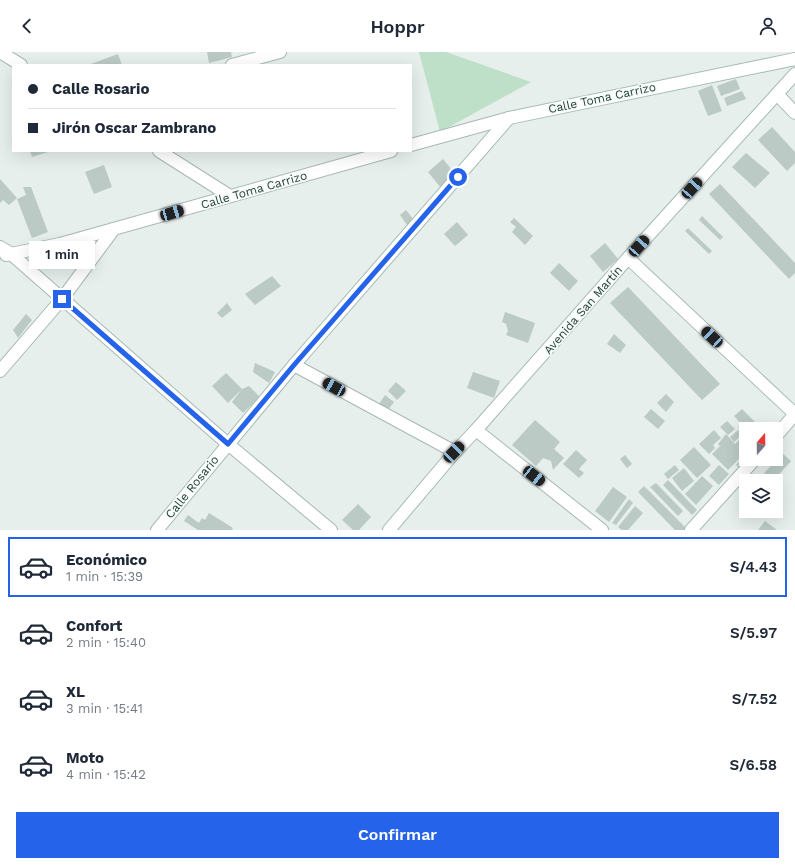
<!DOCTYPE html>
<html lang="es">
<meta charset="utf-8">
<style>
body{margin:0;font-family:"Work Sans",sans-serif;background:#f2f2f3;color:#1f2937;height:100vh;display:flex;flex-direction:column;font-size:15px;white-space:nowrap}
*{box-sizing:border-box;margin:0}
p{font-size:13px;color:#747a83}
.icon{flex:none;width:22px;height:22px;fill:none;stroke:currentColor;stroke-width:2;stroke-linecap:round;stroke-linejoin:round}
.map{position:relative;height:478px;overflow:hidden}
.side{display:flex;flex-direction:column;background:#fff;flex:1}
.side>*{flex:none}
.top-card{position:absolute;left:12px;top:12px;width:400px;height:88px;border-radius:0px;box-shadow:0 4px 16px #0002;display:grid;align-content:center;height:88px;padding:0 16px;background:#fff}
.needle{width:26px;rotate:20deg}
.tools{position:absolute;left:739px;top:370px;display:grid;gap:8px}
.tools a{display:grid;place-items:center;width:44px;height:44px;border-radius:0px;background:#fff;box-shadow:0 4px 16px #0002;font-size:20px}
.end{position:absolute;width:18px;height:18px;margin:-9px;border:5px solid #2563eb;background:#fff;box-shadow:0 0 0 2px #fff}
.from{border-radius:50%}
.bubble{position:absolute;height:28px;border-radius:0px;background:#fff;box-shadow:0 4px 16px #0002;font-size:13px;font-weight:600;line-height:28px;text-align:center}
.car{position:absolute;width:12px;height:24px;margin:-12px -6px;border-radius:5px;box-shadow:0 0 3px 1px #0007;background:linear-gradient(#222 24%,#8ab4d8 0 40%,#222 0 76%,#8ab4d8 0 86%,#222 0)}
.top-card b{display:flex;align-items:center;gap:14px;height:38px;font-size:15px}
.top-card b+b{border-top:1px solid #e0e1e3}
.top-card i{width:10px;height:10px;background:#1f2937}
ul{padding:7px 0 0;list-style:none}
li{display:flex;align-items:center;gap:12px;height:60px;margin:0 8px 6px;padding:0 8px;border:2px solid transparent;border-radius:0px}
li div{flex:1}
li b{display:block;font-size:15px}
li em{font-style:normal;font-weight:600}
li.on{border-color:#2563eb}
li>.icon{width:36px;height:36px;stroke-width:1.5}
.action{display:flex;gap:8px;margin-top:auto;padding:8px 16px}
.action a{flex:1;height:46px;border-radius:0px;background:#2563eb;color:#fff;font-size:16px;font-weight:600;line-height:46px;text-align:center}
header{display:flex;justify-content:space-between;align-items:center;height:52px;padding:0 16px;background:#fff;font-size:18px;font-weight:600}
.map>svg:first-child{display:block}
.green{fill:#bfe0c8}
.building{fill:#bbcac4}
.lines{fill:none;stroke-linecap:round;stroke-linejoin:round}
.street-casing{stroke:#a8b8b2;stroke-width:14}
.secondary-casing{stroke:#a4bbb3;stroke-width:14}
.street{stroke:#fff;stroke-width:12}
.secondary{stroke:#fff;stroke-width:12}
.route{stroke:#2563eb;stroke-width:5}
.labels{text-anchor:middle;stroke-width:3.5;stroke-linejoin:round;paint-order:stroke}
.street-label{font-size:12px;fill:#24423a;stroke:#f7fbf9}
</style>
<header><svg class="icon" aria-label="back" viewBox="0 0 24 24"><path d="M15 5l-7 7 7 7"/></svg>Hoppr<svg class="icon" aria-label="person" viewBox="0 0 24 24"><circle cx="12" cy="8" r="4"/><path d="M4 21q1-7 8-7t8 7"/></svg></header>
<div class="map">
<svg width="795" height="478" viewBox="0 0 795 478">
<rect width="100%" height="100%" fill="#e6efeb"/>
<path class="green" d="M419,0H446L531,30L440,80Z"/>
<g class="building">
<path d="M207,0H231L232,5L209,11Z"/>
<path d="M118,2L122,13H88Z"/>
<path d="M736,27L740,37L721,44L717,34Z"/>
<path d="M712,33L722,59L708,64L698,39Z"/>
<path d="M742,39L746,47L727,54L724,46Z"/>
<path d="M772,75L795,100V111L787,119L758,88Z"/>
<path d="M30,99H51L32,105Z"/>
<path d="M746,101L770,121L755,136L732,115Z"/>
<path d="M443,107L456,123L441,136L428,120Z"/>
<path d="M104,113L112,135L94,142L85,120Z"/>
<path d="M0,127L17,146L9,153L3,148L0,151Z"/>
<path d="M720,132L795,211V221L789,227L709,142Z"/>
<path d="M23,135H31L48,180L32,186L17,147L26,143Z"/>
<path d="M406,158L414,168L407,173L400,163Z"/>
<path d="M702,164L723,185L720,188L699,168Z"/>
<path d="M514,166L533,184L525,193L512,180L516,175L510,170Z"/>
<path d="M457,170L468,183L455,194L444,182Z"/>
<path d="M688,176L712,199L709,202L685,179Z"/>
<path d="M605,191L618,207L603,220L590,204Z"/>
<path d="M559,211L578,229L569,239L550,221Z"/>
<path d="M272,224L281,234L255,253L245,242Z"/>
<path d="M628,235L720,332L702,348L610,251Z"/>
<path d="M227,251L232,258L222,266L217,261Z"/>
<path d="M505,260L535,271L528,291L506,283L508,279L506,272L502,270Z"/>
<path d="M26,262L32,268L18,286L13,278Z"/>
<path d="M614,282L626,293L620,301L607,292Z"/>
<path d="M255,311L275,320L269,331L253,320Z"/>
<path d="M473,320L500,329L494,346L467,336Z"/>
<path d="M226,321L242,337L249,334L260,345L243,361L232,350L242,337L228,351L212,334Z"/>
<path d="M396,330L406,339L397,348L388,339Z"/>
<path d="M666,342L674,350L666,360L657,351Z"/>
<path d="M385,343L394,350L388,358L379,352Z"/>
<path d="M651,357L665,369L658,377L644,365Z"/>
<path d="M742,357L762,377H746V383L738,375L741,372L734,364Z"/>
<path d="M535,368L560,390L554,397L564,406L553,418L551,409L543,406L536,414L512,393Z"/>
<path d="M727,369L735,377L728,383L720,375Z"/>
<path d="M714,378L721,386L713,393L715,396L709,402L699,392Z"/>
<path d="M738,378L742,383L734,390L730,385Z"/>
<path d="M726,382L735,392L744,383L746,386V400L728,418L712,402L720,394L718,392Z"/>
<path d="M694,395L711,413L697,426L680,408Z"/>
<path d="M576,398L587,408L579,417L584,421L579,426L563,412Z"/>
<path d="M782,401L791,409L773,429H766L761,425Z"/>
<path d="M625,403L632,412L627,416L620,407Z"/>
<path d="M740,408L744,412L739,416L736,413Z"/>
<path d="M675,413L679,418L668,427L664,422Z"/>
<path d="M719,413L729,422L719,433L709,424Z"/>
<path d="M684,416L694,429L682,439L672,426Z"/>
<path d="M702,424L713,434L696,453L685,442Z"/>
<path d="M668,428L697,458L692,463L663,433Z"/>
<path d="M656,431L683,459L678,464L650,435Z"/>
<path d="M644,434L687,477V478H675L638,440Z"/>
<path d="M613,435L627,445L609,470L595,459Z"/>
<path d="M629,447L633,451L616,473L612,471Z"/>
<path d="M358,452L371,465L359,478H353L342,468Z"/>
<path d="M635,454L643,461L628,478H622L618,475Z"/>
<path d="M209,461L233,476L232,478H198L184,469L188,463L199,471L202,466L205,468Z"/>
<path d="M765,469L777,478H758Z"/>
</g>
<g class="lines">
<defs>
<g id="street">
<path d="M0,0L21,13"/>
<path d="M232,13L280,0"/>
<path d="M777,42L795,61"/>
<path d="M411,93L509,66"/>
<path d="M159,99L230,144"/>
<path d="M0,195L10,201L228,392L331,478"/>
<path d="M6,203L60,192L391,99"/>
<path d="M628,206L795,362"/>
<path d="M294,313L455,400"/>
<path d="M0,319L62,247L114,177"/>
<path d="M476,378L602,478"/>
<path d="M776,384L795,362"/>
<path d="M691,478L755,407"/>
</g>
<g id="secondary">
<path d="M157,478L294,313L509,66L795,7"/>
<path d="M389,478L455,400L476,378L628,206L795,22"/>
</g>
</defs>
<use href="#street" class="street-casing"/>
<use href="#secondary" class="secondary-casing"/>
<use href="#street" class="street"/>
<use href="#secondary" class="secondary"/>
</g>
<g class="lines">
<path class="route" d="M62,247L228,392L294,313L458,125"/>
</g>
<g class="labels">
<g class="street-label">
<text transform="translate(602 46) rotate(-12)" y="4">Calle Toma Carrizo</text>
<text transform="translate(254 138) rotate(-16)" y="4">Calle Toma Carrizo</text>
<text transform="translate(583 258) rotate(-49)" y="4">Avenida San Martín</text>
<text transform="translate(192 435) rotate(-51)" y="4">Calle Rosario</text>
</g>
</g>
</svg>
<div class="tools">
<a><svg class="needle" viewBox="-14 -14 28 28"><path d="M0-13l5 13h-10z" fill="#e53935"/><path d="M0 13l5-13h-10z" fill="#747a83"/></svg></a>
<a><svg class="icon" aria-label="layers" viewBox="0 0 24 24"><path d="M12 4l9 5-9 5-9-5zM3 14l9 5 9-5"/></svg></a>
</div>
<i class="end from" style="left:458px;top:125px"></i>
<i class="end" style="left:62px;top:247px"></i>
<div class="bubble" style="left:29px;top:189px;width:66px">1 min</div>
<i class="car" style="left:692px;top:136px;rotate:42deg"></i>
<i class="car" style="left:172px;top:161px;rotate:74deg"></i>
<i class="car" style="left:639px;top:194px;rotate:42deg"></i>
<i class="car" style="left:712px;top:285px;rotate:313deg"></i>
<i class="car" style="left:334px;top:335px;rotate:299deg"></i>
<i class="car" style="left:454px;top:400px;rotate:44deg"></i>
<i class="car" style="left:534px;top:424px;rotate:128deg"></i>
<div class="top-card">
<b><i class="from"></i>Calle Rosario</b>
<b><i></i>Jirón Oscar Zambrano</b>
</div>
</div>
<section class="side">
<ul>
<li class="on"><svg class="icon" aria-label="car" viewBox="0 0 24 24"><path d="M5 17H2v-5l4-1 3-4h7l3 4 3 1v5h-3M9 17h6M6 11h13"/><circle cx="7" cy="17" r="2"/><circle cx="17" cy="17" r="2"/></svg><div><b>Económico</b><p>1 min · 15:39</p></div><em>S/4.43</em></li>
<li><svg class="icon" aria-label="car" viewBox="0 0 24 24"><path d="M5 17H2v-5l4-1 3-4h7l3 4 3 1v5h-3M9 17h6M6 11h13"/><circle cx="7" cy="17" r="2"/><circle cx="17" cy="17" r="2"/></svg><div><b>Confort</b><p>2 min · 15:40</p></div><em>S/5.97</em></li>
<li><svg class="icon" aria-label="car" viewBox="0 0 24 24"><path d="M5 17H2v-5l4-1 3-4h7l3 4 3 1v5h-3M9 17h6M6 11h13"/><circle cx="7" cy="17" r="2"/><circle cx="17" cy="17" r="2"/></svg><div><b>XL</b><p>3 min · 15:41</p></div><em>S/7.52</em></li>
<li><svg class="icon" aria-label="car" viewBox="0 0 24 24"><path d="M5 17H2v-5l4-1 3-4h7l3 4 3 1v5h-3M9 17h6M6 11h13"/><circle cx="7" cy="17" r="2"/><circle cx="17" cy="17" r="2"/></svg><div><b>Moto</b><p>4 min · 15:42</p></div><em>S/6.58</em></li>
</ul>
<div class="action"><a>Confirmar</a></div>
</section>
